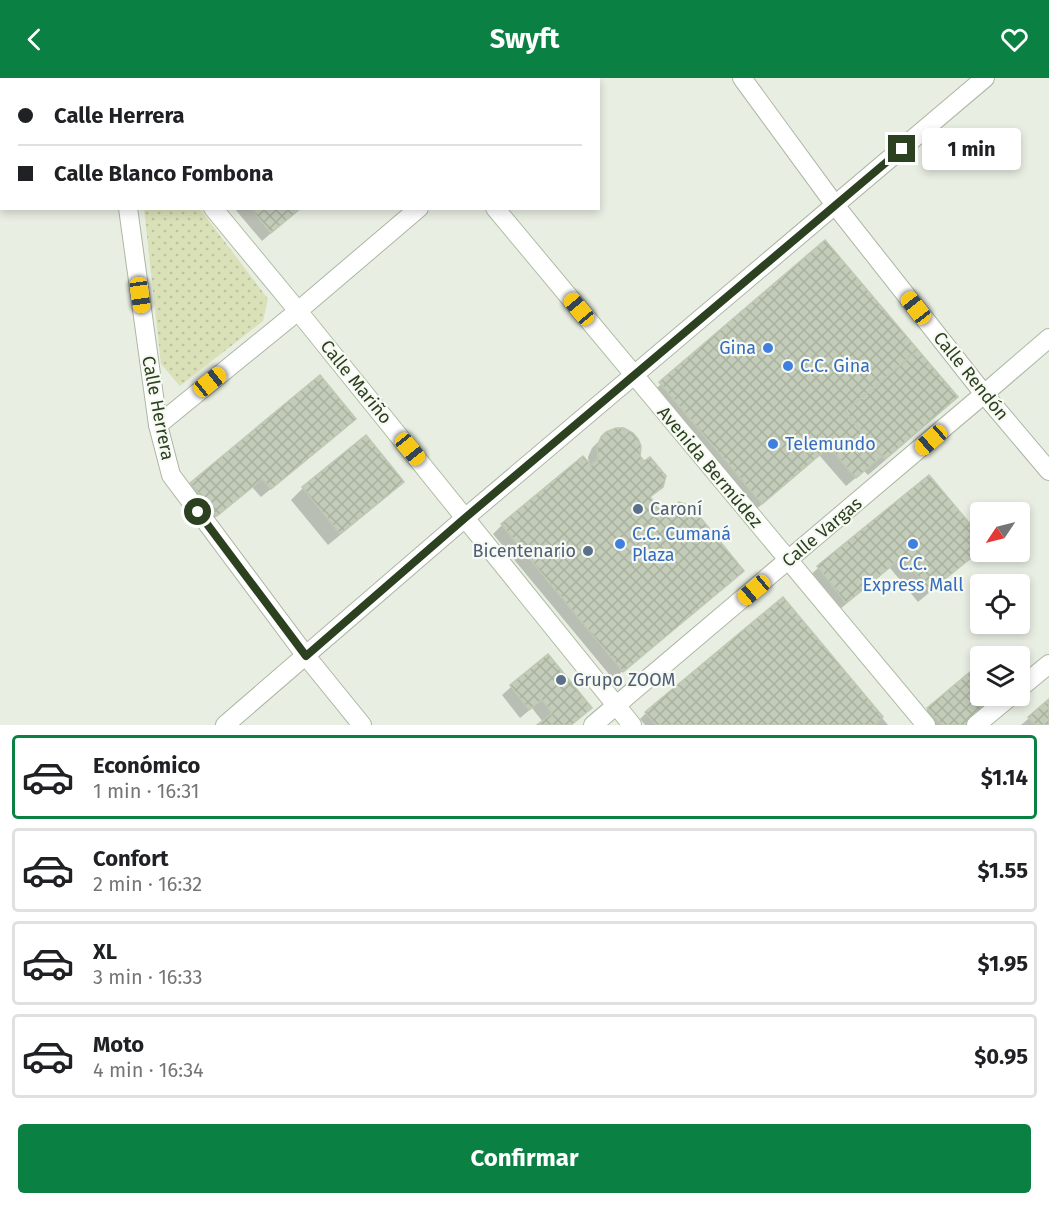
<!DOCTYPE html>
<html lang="es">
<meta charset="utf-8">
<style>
body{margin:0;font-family:"Fira Sans",sans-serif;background:#f6f6f6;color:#202124;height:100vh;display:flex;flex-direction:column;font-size:22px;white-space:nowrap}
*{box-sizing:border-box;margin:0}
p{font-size:20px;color:#757577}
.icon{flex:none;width:33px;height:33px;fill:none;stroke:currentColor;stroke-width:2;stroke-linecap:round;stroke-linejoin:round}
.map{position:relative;height:647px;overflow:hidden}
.sheet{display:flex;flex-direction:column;background:#fff;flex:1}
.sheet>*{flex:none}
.guide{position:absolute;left:0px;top:0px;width:600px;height:132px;box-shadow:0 3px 9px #0003;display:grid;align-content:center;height:132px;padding:0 18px;background:#fff}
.needle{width:39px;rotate:235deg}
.fabs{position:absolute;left:970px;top:424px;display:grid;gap:12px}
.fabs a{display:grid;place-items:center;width:60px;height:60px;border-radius:6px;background:#fff;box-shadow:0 3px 9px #0003;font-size:30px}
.end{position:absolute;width:27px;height:27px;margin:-14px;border:8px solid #2c4120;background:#fff;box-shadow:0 0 0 3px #fff}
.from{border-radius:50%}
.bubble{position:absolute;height:42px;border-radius:6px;background:#fff;box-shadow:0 3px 9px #0003;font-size:20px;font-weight:700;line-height:42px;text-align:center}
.car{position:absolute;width:18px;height:36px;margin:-18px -9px;border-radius:8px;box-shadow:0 0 4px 2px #0007;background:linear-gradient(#f5c518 24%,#345 0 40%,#f5c518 0 76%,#345 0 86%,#f5c518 0)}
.guide b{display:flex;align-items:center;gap:21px;height:57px;font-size:22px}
.guide b+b{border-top:2px solid #e0e0e0}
.guide i{width:15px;height:15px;background:#202124}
ul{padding:10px 0 0;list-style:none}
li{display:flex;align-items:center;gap:18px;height:84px;margin:0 12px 9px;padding:0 6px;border:3px solid #e0e0e0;border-radius:6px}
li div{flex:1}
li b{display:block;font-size:22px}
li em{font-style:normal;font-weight:700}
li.on{border-color:#0b8043}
li>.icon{width:54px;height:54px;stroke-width:1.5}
.cta{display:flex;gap:12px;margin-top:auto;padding:12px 18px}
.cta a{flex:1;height:69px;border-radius:6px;background:#0b8043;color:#fff;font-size:24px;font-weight:700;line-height:69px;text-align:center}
header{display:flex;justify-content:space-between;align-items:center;height:78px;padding:0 18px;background:#0b8043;color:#fff;font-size:27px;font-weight:700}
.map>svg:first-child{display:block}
.green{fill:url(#green-dots)}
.shadow{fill:#0003}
.building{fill:url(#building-cross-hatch);stroke:#bec8b3;stroke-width:1.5}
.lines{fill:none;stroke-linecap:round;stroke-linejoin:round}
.street-casing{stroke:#acb7a4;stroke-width:20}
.secondary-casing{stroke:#aebea2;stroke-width:20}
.street{stroke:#fff;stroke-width:18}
.secondary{stroke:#fff;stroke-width:18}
.route{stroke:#2c4120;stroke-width:8}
.shop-dot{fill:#3f7fe0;stroke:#f7faf3;stroke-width:2}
.service-dot{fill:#5c6f8a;stroke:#f7faf3;stroke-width:2}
.labels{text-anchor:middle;stroke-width:4.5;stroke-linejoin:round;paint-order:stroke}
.shop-label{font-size:18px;fill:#366cbe;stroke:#f7faf3;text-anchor:start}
.street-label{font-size:18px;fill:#2c4120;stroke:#f7faf3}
.service-label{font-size:18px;fill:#4e5e75;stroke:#f7faf3;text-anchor:start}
</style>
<header><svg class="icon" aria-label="back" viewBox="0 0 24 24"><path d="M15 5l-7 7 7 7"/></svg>Swyft<svg class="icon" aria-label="heart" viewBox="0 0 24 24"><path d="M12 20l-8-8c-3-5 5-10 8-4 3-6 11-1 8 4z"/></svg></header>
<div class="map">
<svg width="1049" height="647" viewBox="0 0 1049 647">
<defs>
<pattern id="green-dots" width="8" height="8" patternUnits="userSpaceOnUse" patternTransform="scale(1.5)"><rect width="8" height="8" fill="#dae1b8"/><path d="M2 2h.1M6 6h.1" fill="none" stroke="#bbc29e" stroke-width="1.8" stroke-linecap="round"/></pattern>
<pattern id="building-cross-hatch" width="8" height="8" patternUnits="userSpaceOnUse" patternTransform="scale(1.5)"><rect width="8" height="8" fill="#c3ccb9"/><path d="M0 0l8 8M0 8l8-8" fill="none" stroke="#a8b09f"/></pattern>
</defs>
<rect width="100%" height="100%" fill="#e8eee2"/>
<path class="green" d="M144,131H200L268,221L263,243L180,308L161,286Z"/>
<g class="shadow">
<path d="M336,0H347L348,2H334Z"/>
<path d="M470,0H522L523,2H468Z"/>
<path d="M234,130H300L262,163Z"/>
<path d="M825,164L956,319L940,335L868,397L864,393L846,408L819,377L753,434L651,315Z"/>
<path d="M320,299L345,350L261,419L252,409L207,446L182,415L191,406Z"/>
<path d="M366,359L402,404L390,416L328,467L291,422L303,410Z"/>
<path d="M602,360L639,379L649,420L664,439L734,502L613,601L493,456L502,447L583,380L589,387L588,379L592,370Z"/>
<path d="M929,399L981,462V471L918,524L890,490L834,536L806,501L818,490Z"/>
<path d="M782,521L888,647H645L640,641L646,635Z"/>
<path d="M548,578L581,639L570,647H539L543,644L532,630L520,640L502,617L511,609Z"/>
<path d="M981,595V618L970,647H925L919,640L928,631Z"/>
<path d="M1049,623V647H1021Z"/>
</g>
<g class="building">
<path d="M250,130H301L271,155Z"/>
<path d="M825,162L918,272L845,334L882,378L856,400L829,369L762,426L659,304Z"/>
<path d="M918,272L958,319L885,381L845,334Z"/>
<path d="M320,297L356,341L271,411L262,401L217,438L190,405Z"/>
<path d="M616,350H624L633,355L638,361L641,368L640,378L644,383L650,379L666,398L663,409L650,419L664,437L679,424L691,428L744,493L623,594L501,446L583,378L591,387L598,381L597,369L601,359L606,354Z"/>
<path d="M366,357L404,404L340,456L302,409Z"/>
<path d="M929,397L981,459V472L930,513L902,479L846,525L817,488Z"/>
<path d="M783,519L883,639L874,647H656L645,634Z"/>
<path d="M548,576L592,630L571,647H537L552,635L542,622L529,632L510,607Z"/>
<path d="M977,588L981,593V618H1002L970,647H942L927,630Z"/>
<path d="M1049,621V647H1035L1028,639Z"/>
</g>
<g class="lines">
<defs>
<g id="street">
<path d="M742,0L835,127L984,316L1049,393"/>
<path d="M80,2L83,0"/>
<path d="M118,2L119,0"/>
<path d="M570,2L572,0"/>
<path d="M0,53L2,52"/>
<path d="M0,73L2,72"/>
<path d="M128,130L158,347L171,397L306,578L362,647"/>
<path d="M158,347L298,233L419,130"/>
<path d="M1020,610L1049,586"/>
<path d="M225,647L465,440L985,0"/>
<path d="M593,647L984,316L1049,260"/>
<path d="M976,647L1011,618"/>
</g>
<g id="secondary">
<path d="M105,0L106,2"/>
<path d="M386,0L387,2"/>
<path d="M213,130L298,233L632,647"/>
<path d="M495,130L926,647"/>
</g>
</defs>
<use href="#street" class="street-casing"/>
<use href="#secondary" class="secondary-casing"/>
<use href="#street" class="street"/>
<use href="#secondary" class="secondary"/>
</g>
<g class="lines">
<path class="route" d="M198,434L306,578L465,440L902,71"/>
</g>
<g class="shop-dot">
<circle cx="768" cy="270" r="6"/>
<circle cx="788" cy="288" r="6"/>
<circle cx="773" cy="366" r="6"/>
<circle cx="620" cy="466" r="6"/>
<circle cx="913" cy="466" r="6"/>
</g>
<g class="service-dot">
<circle cx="638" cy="431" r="6"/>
<circle cx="588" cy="473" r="6"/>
<circle cx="561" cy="602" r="6"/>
</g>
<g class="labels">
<g class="shop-label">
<text x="756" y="276" text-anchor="end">Gina</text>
<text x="800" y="294">C.C. Gina</text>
<text x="785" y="372">Telemundo</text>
<text x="632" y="462">C.C. Cumaná<tspan x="632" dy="21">Plaza</tspan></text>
<text x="913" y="492" text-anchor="middle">C.C.<tspan x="913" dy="21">Express Mall</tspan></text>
</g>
<g class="street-label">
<text transform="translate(971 298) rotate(51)" y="6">Calle Rendón</text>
<text transform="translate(356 304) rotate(51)" y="6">Calle Mariño</text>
<text transform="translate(158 330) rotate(79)" y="6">Calle Herrera</text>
<text transform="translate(710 389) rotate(50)" y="6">Avenida Bermúdez</text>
<text transform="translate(822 454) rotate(-40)" y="6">Calle Vargas</text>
</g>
<g class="service-label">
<text x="650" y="437">Caroní</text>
<text x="576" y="479" text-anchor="end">Bicentenario</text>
<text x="573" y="608">Grupo ZOOM</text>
</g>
</g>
</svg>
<div class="fabs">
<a><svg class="needle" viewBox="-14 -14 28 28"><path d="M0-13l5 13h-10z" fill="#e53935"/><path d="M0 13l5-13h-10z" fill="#757577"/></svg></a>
<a><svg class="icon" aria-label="locate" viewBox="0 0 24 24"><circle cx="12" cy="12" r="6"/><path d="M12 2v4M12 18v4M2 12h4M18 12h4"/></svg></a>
<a><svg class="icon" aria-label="layers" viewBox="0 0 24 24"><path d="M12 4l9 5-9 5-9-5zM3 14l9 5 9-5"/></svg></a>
</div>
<i class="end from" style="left:198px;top:434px"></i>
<i class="end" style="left:902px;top:71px"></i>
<div class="bubble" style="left:922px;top:50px;width:99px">1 min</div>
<i class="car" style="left:140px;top:217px;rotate:172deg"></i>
<i class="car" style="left:916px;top:230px;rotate:322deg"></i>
<i class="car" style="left:579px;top:231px;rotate:320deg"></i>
<i class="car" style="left:210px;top:304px;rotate:51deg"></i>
<i class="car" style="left:931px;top:362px;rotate:229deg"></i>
<i class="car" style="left:410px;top:371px;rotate:141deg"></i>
<i class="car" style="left:754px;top:512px;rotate:230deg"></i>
<div class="guide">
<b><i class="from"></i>Calle Herrera</b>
<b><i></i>Calle Blanco Fombona</b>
</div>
</div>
<section class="sheet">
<ul>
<li class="on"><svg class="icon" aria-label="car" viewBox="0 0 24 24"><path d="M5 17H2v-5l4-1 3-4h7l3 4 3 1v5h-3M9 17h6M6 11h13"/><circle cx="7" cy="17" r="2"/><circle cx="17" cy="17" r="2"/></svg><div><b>Económico</b><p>1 min · 16:31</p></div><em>$1.14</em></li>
<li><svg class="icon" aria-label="car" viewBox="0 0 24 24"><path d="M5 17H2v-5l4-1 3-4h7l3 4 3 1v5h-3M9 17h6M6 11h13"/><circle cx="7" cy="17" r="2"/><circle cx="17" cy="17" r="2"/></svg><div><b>Confort</b><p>2 min · 16:32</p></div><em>$1.55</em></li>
<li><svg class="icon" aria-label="car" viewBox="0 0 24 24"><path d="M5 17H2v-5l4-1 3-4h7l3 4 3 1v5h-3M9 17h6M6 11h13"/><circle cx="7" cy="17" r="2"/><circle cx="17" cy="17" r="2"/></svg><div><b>XL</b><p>3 min · 16:33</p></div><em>$1.95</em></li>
<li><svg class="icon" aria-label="car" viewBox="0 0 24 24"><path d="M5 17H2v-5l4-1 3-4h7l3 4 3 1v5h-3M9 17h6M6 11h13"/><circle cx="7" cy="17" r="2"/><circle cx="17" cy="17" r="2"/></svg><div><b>Moto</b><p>4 min · 16:34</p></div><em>$0.95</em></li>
</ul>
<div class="cta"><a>Confirmar</a></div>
</section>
